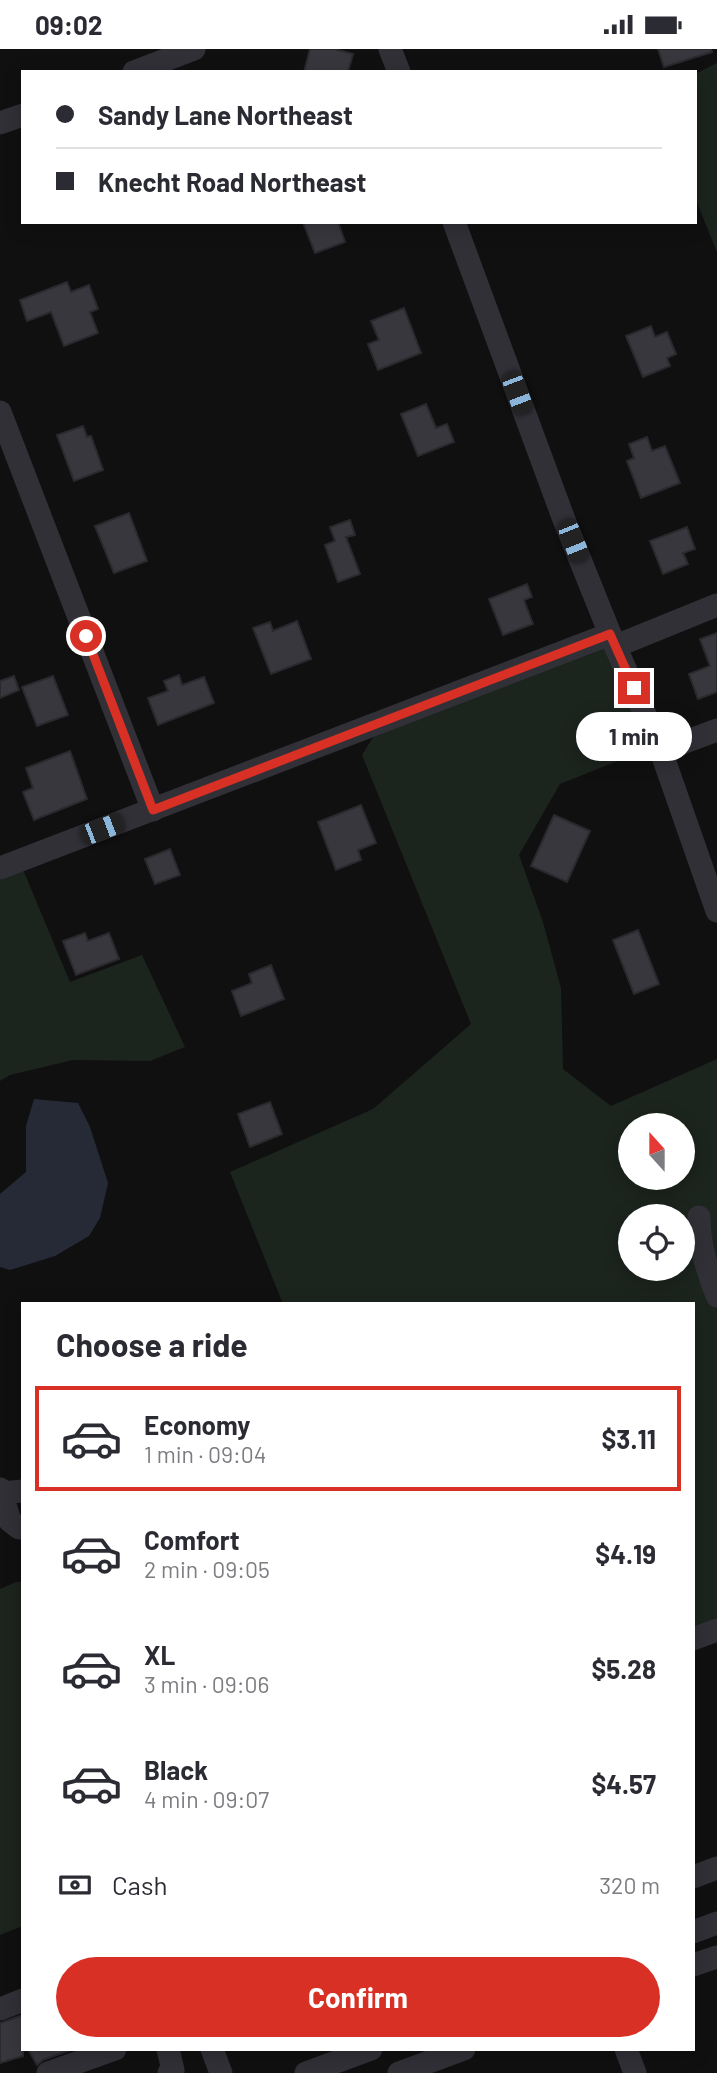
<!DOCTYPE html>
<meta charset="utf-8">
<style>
body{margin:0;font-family:Barlow,sans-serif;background:#f7f7f7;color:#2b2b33;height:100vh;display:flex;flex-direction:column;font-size:26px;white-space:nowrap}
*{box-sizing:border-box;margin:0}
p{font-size:23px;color:#7c7c81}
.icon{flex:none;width:38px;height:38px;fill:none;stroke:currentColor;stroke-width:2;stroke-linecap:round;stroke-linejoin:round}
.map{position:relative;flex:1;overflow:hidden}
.sheet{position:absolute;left:21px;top:1253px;width:674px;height:749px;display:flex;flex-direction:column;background:#fff;border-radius:0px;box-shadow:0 4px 18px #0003}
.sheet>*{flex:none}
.hud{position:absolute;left:21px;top:21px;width:676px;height:154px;border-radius:0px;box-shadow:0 4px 18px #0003;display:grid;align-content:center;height:154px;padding:0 35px;background:#fff}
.needle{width:46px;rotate:339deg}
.fabs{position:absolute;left:618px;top:1064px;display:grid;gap:14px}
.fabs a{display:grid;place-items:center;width:77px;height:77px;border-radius:50%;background:#fff;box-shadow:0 4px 18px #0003;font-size:35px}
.end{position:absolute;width:32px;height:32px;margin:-16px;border:9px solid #d93025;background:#fff;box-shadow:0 0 0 4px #fff}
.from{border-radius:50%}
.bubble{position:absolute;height:49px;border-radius:24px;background:#fff;box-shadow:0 4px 18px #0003;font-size:23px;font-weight:700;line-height:49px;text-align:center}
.car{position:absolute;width:21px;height:42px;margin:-21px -10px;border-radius:9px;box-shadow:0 0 5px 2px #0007;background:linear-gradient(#222 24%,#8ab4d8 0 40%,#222 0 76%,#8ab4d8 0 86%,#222 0)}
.hud b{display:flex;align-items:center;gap:24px;height:66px;font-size:26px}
.hud b+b{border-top:2px solid #e1e1e2}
.hud i{width:18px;height:18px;background:#2b2b33}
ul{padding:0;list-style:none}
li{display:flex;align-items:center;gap:21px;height:105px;margin:0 14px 10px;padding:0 21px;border:4px solid transparent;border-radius:0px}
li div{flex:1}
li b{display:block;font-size:26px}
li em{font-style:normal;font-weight:700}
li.on{border-color:#d93025}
li>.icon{width:63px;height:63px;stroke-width:1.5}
h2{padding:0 35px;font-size:32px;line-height:84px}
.pay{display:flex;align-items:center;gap:18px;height:77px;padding:0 35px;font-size:26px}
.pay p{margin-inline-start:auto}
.button{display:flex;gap:14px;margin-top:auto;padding:14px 35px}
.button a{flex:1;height:80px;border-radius:42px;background:#d93025;color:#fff;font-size:28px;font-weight:700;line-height:80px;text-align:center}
.status{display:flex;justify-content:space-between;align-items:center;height:49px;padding:0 35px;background:#fff;direction:ltr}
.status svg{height:19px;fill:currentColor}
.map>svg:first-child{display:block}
.green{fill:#1c241e;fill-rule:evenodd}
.water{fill:#252a36}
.building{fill:#37373d;stroke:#2b292e;stroke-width:2}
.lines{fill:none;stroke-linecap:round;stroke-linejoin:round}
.minor{stroke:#313037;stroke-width:23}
.route{stroke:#d93025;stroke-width:9}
</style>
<div class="status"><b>09:02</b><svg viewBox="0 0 49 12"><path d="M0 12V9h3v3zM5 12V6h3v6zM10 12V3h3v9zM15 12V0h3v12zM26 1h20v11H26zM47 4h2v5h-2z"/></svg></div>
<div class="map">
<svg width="717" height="2024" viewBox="0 0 717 2024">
<rect width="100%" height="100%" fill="#101011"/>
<g class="green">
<path d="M717,14V203L695,149V25Z"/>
<path d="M604,599L636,656L635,705L560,735L519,806L543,873L561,939L563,1020L611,1057L717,1010V1592L693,1600V1255H283L230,1123L373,1060L471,975L362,706L375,685ZM630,1076H682V1129H630ZM630,1167H682V1220H630Z"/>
<path d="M19,811L70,933L142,906L185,998L150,1012L73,1011L10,1026L0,1032V818Z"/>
<path d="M16,1533H23V1877L0,1886V1540Z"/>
</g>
<path class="water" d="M34,1050L78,1054L90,1078L108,1134L100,1169L89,1187L55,1207L10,1221L0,1218V1145L26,1123V1077Z"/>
<g class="building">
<path d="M310,0H334L353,5L348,23H304Z"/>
<path d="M658,0H711L712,3L664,18Z"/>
<path d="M303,173H338L345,193L315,204Z"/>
<path d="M67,233L71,243L89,236L98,260L90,263L98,284L64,297L51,263L27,272L20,251Z"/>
<path d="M404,259L421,304L378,321L368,295L379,291L371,272Z"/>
<path d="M651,277L655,288L667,283L676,305L667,309L670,317L643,328L626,287Z"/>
<path d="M426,355L436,379L447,375L454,393L418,407L401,365Z"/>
<path d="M83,377L87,388L91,387L103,421L74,432L57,386Z"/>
<path d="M647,388L652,402L665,397L680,434L641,449L627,412L634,409L629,395Z"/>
<path d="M129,464L147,512L114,524L95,477Z"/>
<path d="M350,471L355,486L346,488L360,525L338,533L325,496L335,492L330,478Z"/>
<path d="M687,478L695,500L683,504L688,515L663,525L650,492Z"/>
<path d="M527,535L532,548L524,551L533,575L503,586L489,550Z"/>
<path d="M297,572L311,610L271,625L253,579L270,573L273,582Z"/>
<path d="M717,584V643L698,650L689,625L710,617L700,590Z"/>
<path d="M179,626L182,636L204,628L214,654L158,676L148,649L168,642L164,632Z"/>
<path d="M14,627L19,641L0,649V632Z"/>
<path d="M53,627L68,666L37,677L22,638Z"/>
<path d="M70,702L87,750L34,771L23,743L33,739L26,719Z"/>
<path d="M361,756L376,794L358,801L361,811L336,821L318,773Z"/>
<path d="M554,766L590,782L567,833L531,817Z"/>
<path d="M170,800L180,826L155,835L145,810Z"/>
<path d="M638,881L659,935L634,945L613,891Z"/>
<path d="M85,884L88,892L109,884L119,910L76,926L63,892Z"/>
<path d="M271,916L284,950L241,967L232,942L252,934L249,925Z"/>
<path d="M270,1053L282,1085L250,1098L238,1065Z"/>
<path d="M23,1966V2007L0,2014V1974Z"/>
<path d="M28,2000H73L43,2011L37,2016Z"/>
</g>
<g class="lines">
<g class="minor">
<path d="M390,0L399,23"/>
<path d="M134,23L194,0"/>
<path d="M0,74L23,66"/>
<path d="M454,173L563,468L610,585L661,702L717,862"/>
<path d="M0,363L153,761"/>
<path d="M616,597L717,556"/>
<path d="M661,702L717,681"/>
<path d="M0,819L610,585"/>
<path d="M699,1168C699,1196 707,1220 717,1247"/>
<path d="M0,1440L10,1472L19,1479H23"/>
<path d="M0,1444L23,1442"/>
<path d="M693,1590L717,1581"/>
<path d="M693,1828L717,1819"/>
<path d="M693,1883L717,1874"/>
<path d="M693,1916L717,1908"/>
<path d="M0,1960L23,1951"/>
<path d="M168,2000L173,2021L169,2024"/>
<path d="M212,2000L221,2024"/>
<path d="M626,2000L635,2024"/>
<path d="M48,2024L115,2000"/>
<path d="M306,2024L371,2000"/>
<path d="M399,2024L464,2000"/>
</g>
</g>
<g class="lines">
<path class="route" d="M86,587L153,761L610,585L634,639"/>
</g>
</svg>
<div class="fabs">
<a><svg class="needle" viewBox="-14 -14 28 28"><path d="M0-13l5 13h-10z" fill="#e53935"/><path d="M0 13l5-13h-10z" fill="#7c7c81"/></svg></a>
<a><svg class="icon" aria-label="locate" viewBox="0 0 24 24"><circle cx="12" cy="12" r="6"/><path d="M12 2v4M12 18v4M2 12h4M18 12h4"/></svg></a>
</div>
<i class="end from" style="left:86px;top:587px"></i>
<i class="end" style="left:634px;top:639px"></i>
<div class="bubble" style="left:576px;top:663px;width:116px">1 min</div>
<i class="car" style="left:517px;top:344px;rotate:159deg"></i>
<i class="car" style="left:573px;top:492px;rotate:158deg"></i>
<i class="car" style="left:102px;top:780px;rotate:69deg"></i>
<div class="hud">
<b><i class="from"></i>Sandy Lane Northeast</b>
<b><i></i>Knecht Road Northeast</b>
</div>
<section class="sheet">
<h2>Choose a ride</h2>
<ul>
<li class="on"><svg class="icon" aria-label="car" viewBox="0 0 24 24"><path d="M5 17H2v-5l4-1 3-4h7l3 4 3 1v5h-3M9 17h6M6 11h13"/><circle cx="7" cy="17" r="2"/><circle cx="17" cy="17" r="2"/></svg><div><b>Economy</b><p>1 min · 09:04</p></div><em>$3.11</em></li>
<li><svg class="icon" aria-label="car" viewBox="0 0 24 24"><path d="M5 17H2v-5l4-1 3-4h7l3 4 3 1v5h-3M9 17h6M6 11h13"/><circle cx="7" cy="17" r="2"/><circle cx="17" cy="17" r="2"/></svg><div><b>Comfort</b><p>2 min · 09:05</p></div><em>$4.19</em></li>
<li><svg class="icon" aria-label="car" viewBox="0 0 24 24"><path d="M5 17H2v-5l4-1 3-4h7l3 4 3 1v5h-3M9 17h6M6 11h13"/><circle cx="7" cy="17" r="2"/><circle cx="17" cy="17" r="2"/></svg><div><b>XL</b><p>3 min · 09:06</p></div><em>$5.28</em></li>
<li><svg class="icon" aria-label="car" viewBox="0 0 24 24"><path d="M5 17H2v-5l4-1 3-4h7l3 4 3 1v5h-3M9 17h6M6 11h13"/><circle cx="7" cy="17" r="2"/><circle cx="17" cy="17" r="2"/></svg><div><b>Black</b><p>4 min · 09:07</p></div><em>$4.57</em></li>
</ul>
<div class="pay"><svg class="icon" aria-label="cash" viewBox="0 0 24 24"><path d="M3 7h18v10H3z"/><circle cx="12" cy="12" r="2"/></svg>Cash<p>320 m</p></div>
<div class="button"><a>Confirm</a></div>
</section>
</div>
